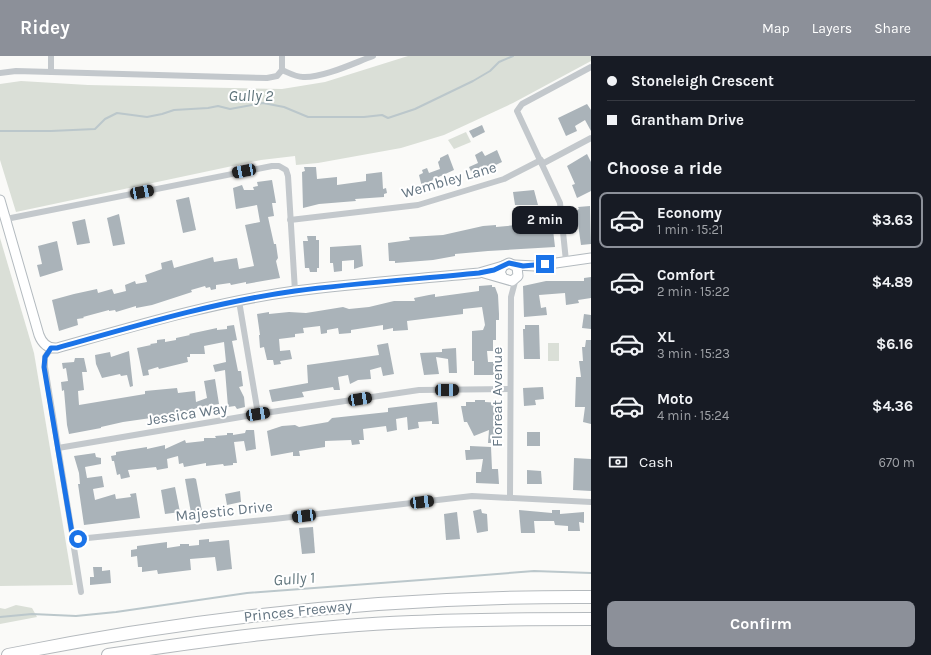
<!DOCTYPE html>
<meta charset="utf-8">
<style>
body{margin:0;font-family:Karla,sans-serif;background:#242831;color:#f1f3f6;height:100vh;display:flex;flex-direction:column;font-size:15px;white-space:nowrap}
*{box-sizing:border-box;margin:0}
p{font-size:13px;color:#9ea1a6}
.icon{flex:none;width:22px;height:22px;fill:none;stroke:currentColor;stroke-width:2;stroke-linecap:round;stroke-linejoin:round}
.map{position:relative;flex:1;overflow:hidden}
.details{display:flex;flex-direction:column;background:#171b24;width:340px}
.details>*{flex:none}
.top-card{display:grid;align-content:center;height:88px;padding:0 16px;background:#171b24}
.end{position:absolute;width:18px;height:18px;margin:-9px;border:5px solid #1a73e8;background:#fff;box-shadow:0 0 0 2px #fff}
.from{border-radius:50%}
.bubble{position:absolute;height:28px;border-radius:8px;background:#171b24;box-shadow:0 1px 3px #0004;font-size:13px;font-weight:700;line-height:28px;text-align:center}
.car{position:absolute;width:12px;height:24px;margin:-12px -6px;border-radius:5px;box-shadow:0 0 3px 1px #0007;background:linear-gradient(#222 24%,#8ab4d8 0 40%,#222 0 76%,#8ab4d8 0 86%,#222 0)}
.top-card b{display:flex;align-items:center;gap:14px;height:38px;font-size:15px}
.top-card b+b{border-top:1px solid #363941}
.top-card i{width:10px;height:10px;background:#f1f3f6}
ul{padding:0;list-style:none}
li{display:flex;align-items:center;gap:12px;height:56px;margin:0 8px 6px;padding:0 8px;border:2px solid transparent;border-radius:8px}
li div{flex:1}
li b{display:block;font-size:15px}
li em{font-style:normal;font-weight:700}
li.selected{border-color:#8c9099}
li>.icon{width:36px;height:36px;stroke-width:1.5}
h2{padding:0 16px;font-size:18px;line-height:48px}
.pay{display:flex;align-items:center;gap:10px;height:44px;padding:0 16px;font-size:15px}
.pay p{margin-inline-start:auto}
.button{display:flex;gap:8px;margin-top:auto;padding:8px 16px}
.button a{flex:1;height:46px;border-radius:8px;background:#8c9099;color:#fff;font-size:16px;font-weight:700;line-height:46px;text-align:center}
header{display:flex;align-items:center;gap:24px;box-sizing:border-box;height:56px;padding:0 20px;background:#8c9099;color:#fff}
header strong{font-size:19px}
nav{display:flex;gap:22px;margin-inline-start:auto;font-size:14px}
main{display:flex;flex:1;min-height:0}
.map>svg:first-child{display:block}
.green{fill:#dadfd7}
.lines{fill:none;stroke-linecap:round;stroke-linejoin:round}
.stream{stroke:#bbc7cb;stroke-width:2}
.building{fill:#aab3b9}
.secondary-casing{stroke:#b3babf;stroke-width:11}
.highway-casing{stroke:#b4b9bd;stroke-width:14}
.street{stroke:#c3c8cc;stroke-width:6}
.secondary{stroke:#fff;stroke-width:9}
.highway{stroke:#fff;stroke-width:12}
.route{stroke:#1a73e8;stroke-width:5}
.labels{text-anchor:middle;stroke-width:4;stroke-linejoin:round;paint-order:stroke}
.street-label{font-size:15px;fill:#657683;stroke:#fff}
.water-label{font-size:16px;font-style:italic;fill:#60757c;stroke:#fff}
</style>
<header>
<strong>Ridey</strong>
<nav><a>Map</a><a>Layers</a><a>Share</a></nav>
</header>
<main>
<div class="map">
<svg width="591" height="599" viewBox="0 0 591 599">
<rect width="100%" height="100%" fill="#fafaf8"/>
<g class="green">
<path d="M408,0H591V5L513,47L444,79L401,92L318,107L296,109L295,100L261,104L16,156L0,104V28L21,25L88,29L282,33L325,26Z"/>
<path d="M466,76L471,86L454,93L448,84Z"/>
<path d="M0,182L34,297L73,529L0,530Z"/>
<rect x="548" y="287" width="11" height="18"/>
<path d="M16,549L32,552L37,561L0,568V552L5,553Z"/>
</g>
<g class="lines">
<g class="stream">
<path d="M0,75H51L95,73L105,63L117,57L147,61L162,58L174,54L208,52L218,50L230,53L263,47L284,51L308,61H364L382,59L388,62L415,53L473,25L490,15L499,6L513,0"/>
<path d="M0,561L32,558L76,560L116,556L247,537L421,524L534,515L591,517"/>
</g>
</g>
<g class="building">
<path d="M587,48L591,54V75L585,64L575,70L577,75L566,80L558,62Z"/>
<path d="M482,69L485,76L473,82L469,75Z"/>
<path d="M497,94L502,106L473,120L469,111L478,107L475,99L482,95L485,100Z"/>
<path d="M448,98L454,114L432,124L436,133L423,135L419,119L423,117L422,114L427,112L429,117L440,113L438,106L440,104V102Z"/>
<path d="M587,98L591,106V135L577,142L572,129L575,128L567,110Z"/>
<path d="M304,111H316L317,123L337,121V129L366,125V118L382,116L383,133L386,132L387,137L384,138V141L355,143L356,145L319,148L303,152L302,116L305,115Z"/>
<path d="M272,124L276,147H272L274,160L268,161L274,188H276L278,202L276,205L280,222L246,228V226L231,229L230,227L216,229V233L211,234L210,231L206,232L205,230L191,234L192,236L152,249L136,252V250L116,256L115,254L109,255V254L83,261L84,262L77,263L78,269L59,275L52,244L74,238L97,233L98,237L112,233L114,238L126,235L125,229L135,225L136,228L147,226L145,219L162,213L161,207L172,204L174,212L213,201L214,206L237,202L239,213L254,210L245,169L260,166L257,149L236,153L233,132L242,129L244,134H254L253,131L258,130L257,126Z"/>
<path d="M534,134L538,149H515L513,136Z"/>
<path d="M189,141L196,174L183,177L176,144Z"/>
<path d="M555,150L546,156H551L555,191L488,195L455,198V200L433,204L395,207V205H389L388,187L410,184L409,181L443,179L483,170L496,169V171L517,169V167L522,166L523,169L537,167L535,153Z"/>
<path d="M590,150L591,188L581,189L578,168H576L575,155L579,153L578,151Z"/>
<path d="M119,158L125,188L113,190L107,162Z"/>
<path d="M85,163L90,187L77,189L72,166Z"/>
<path d="M307,180H316V184H319V212H317V216H310L309,212H305L303,185H308Z"/>
<path d="M57,185L63,214L40,221L37,209L42,208L38,190Z"/>
<path d="M361,189L363,210L354,213V204L342,205V215L334,216L333,207H330V191Z"/>
<path d="M591,221V242L578,244L579,247L566,249L565,237L539,239L541,252L546,251L547,259L524,261L523,230L546,225H584V222Z"/>
<path d="M492,229V231H495L498,239L499,258V264H496V284H493V295H487L488,306H494V313L497,312V319H474V305H472V275L483,274L485,269L482,251L463,253V258L407,265L408,274L393,275V272L383,274V269L351,274V277L339,278L338,272L327,274V277L321,278L320,270L303,272L304,277L295,278V281L279,283L280,295L290,294L292,303L280,305L281,308L274,309L273,304H267L264,291L260,292L259,279H260L257,258L269,256V258L289,256L306,257L343,251L349,253L369,251L394,245H415L414,242L429,239L435,238V241L479,235V230Z"/>
<path d="M584,258L591,259V273L582,272Z"/>
<path d="M234,269L237,284L232,285L238,315H241L243,330L239,331L244,341L245,351L237,353L235,350L228,351L225,314L215,316L213,309L226,306L224,286L204,290L205,298H190V301H187L188,306L159,313L158,311L148,314L149,319L143,320L137,292L151,289L150,288L157,287V284L165,283V286L176,284V282L190,279L189,278L217,272V274L227,273V270Z"/>
<path d="M525,269H539L540,303H524L523,273H525Z"/>
<path d="M586,284H591V368L583,366L585,351H575L576,321H581L579,305H583L582,291H585Z"/>
<path d="M388,287L394,318L383,320L381,311L370,314L371,323L358,324L350,328L348,319L338,321L340,334H334L333,331L302,336L304,341L272,346L269,334L308,327L307,309L379,299L377,289Z"/>
<path d="M456,292L457,317H449L448,303L436,301L439,318L424,319L420,297L442,296V293Z"/>
<path d="M129,295L133,330L130,331L127,319L121,320L120,318L102,322L96,308L95,299L110,296L111,301Z"/>
<path d="M75,302H84L87,316H82L84,334L78,335L79,349L145,338V335L177,332L178,337L195,335L196,346L207,342L204,325L215,323L219,348L199,351L194,353V355L190,356L180,355L181,357L177,358L178,360L173,361L172,359L123,366L101,371V372L69,378L67,369L64,334L62,335L61,326L68,325L66,312L63,313L62,307L74,306Z"/>
<path d="M543,331L544,343L535,344L536,349L524,350L523,332Z"/>
<path d="M475,344H485V346L500,347V361L495,387H488L489,374L474,380L467,366H464L461,350H466V346H475Z"/>
<path d="M437,346L439,368H432V365L418,366L419,372L408,374L407,361L396,363L397,374L387,376L386,370L363,373L364,384H359L360,388L352,389L351,384L325,385V391L299,395L300,400H293V396L271,400L267,375L282,370L295,369L299,371L328,366L332,362L388,356V352Z"/>
<path d="M246,374H254L256,393L246,395L244,385L234,386L237,407H233V409L224,410L223,408L206,410V407L184,411L183,407L179,408L178,400L167,403L168,412L157,414L156,411L128,414L130,421L121,423L120,418L117,419L114,405H112L111,400L116,399V396L147,391V393L165,389V393L185,384L186,387L204,385V382H216L215,380L227,379V377H233V379L245,377Z"/>
<rect x="527" y="376" width="13" height="14"/>
<path d="M470,390L491,391L492,413H498L499,428L476,427V416H481L483,403L466,404L465,394H470Z"/>
<path d="M95,397L96,401L101,402V408L85,411L87,422L102,420L104,431L93,433L95,444L115,438L116,443L131,441L130,438L136,437L140,462L84,469L78,428H80L79,417L74,400Z"/>
<path d="M574,402L591,403V435L573,434Z"/>
<path d="M527,414L541,415L542,428H527Z"/>
<path d="M194,422L196,423L202,455L191,457L185,423Z"/>
<path d="M175,431L180,456L165,458L161,434Z"/>
<path d="M240,435L241,446L227,449L225,438Z"/>
<path d="M481,453L482,457L487,458L488,475L477,477L473,455Z"/>
<path d="M519,454L552,457V454H560V458L584,456V467L579,466L580,475H568V470L555,469L554,465H534L535,477H521Z"/>
<path d="M457,456L460,483L446,484L444,458Z"/>
<path d="M313,471L315,497L302,498L299,472Z"/>
<path d="M209,483V486L229,484L232,513L217,515L215,501L190,503L191,514L158,518L157,514L142,516V511H138L137,500L131,501V494L137,493V490L167,486V492L180,490V488H189V490L199,489V484Z"/>
<path d="M93,511H102V515L110,514L111,527L90,529V521H94Z"/>
</g>
<g class="lines">
<defs>
<g id="secondary">
<path d="M0,144L39,279C42,287 48,293 57,292C135,270 214,246 295,235C356,227 417,223 479,217L503,210"/>
<path d="M515,209L535,210L591,202"/>
<path d="M484,217L512,225L518,220L517,211L509,207L503,210L500,216L503,222"/>
</g>
<g id="highway">
<path d="M8,599C200,560 395,540 591,541"/>
<path d="M108,599C208,584 310,570 412,566C472,563 531,563 591,563"/>
</g>
</defs>
<use href="#secondary" class="secondary-casing"/>
<use href="#highway" class="highway-casing"/>
<g class="street">
<path d="M282,14C289,17 296,21 303,21C323,22 354,7 373,0"/>
<path d="M51,16V0"/>
<path d="M0,17L16,15L267,22L277,20L282,14V0"/>
<path d="M542,108L591,82"/>
<path d="M6,163L272,110H279L286,114L288,120L295,235"/>
<path d="M290,164L418,149L504,123L541,104"/>
<path d="M566,205L560,147L517,55L522,48L591,11"/>
<path d="M239,245L258,358"/>
<path d="M51,292L45,301V311L72,477L75,482L74,492L81,536"/>
<path d="M58,392L258,358L419,334L510,333"/>
<path d="M510,441L511,241L516,222"/>
<path d="M75,482L78,483L274,463L472,440L591,446"/>
</g>
<use href="#secondary" class="secondary"/>
<use href="#highway" class="highway"/>
</g>
<g class="lines">
<path class="route" d="M78,483L75,482L72,477L44,311L45,301L51,292H57C135,270 215,246 295,235C356,227 418,223 479,217L494,214L509,207L523,210L545,208"/>
</g>
<g class="labels">
<g class="street-label">
<text transform="translate(449 124) rotate(-16)" y="5">Wembley Lane</text>
<text transform="translate(497 341) rotate(-90)" y="5">Floreat Avenue</text>
<text transform="translate(187 358) rotate(-9)" y="5">Jessica Way</text>
<text transform="translate(224 455) rotate(-6)" y="5">Majestic Drive</text>
<text transform="translate(298 555) rotate(-6)" y="5">Princes Freeway</text>
</g>
<g class="water-label">
<text x="251" y="45">Gully 2</text>
<text transform="translate(294 522) rotate(-4)" y="6">Gully 1</text>
</g>
</g>
</svg>
<i class="end from" style="left:78px;top:483px"></i>
<i class="end" style="left:545px;top:208px"></i>
<div class="bubble" style="left:512px;top:150px;width:66px">2 min</div>
<i class="car" style="left:244px;top:115px;rotate:259deg"></i>
<i class="car" style="left:142px;top:136px;rotate:79deg"></i>
<i class="car" style="left:447px;top:334px;rotate:90deg"></i>
<i class="car" style="left:360px;top:343px;rotate:81deg"></i>
<i class="car" style="left:258px;top:358px;rotate:81deg"></i>
<i class="car" style="left:422px;top:446px;rotate:83deg"></i>
<i class="car" style="left:304px;top:460px;rotate:263deg"></i>
</div>
<section class="details">
<div class="top-card">
<b><i class="from"></i>Stoneleigh Crescent</b>
<b><i></i>Grantham Drive</b>
</div>
<h2>Choose a ride</h2>
<ul>
<li class="selected"><svg class="icon" aria-label="car" viewBox="0 0 24 24"><path d="M5 17H2v-5l4-1 3-4h7l3 4 3 1v5h-3M9 17h6M6 11h13"/><circle cx="7" cy="17" r="2"/><circle cx="17" cy="17" r="2"/></svg><div><b>Economy</b><p>1 min · 15:21</p></div><em>$3.63</em></li>
<li><svg class="icon" aria-label="car" viewBox="0 0 24 24"><path d="M5 17H2v-5l4-1 3-4h7l3 4 3 1v5h-3M9 17h6M6 11h13"/><circle cx="7" cy="17" r="2"/><circle cx="17" cy="17" r="2"/></svg><div><b>Comfort</b><p>2 min · 15:22</p></div><em>$4.89</em></li>
<li><svg class="icon" aria-label="car" viewBox="0 0 24 24"><path d="M5 17H2v-5l4-1 3-4h7l3 4 3 1v5h-3M9 17h6M6 11h13"/><circle cx="7" cy="17" r="2"/><circle cx="17" cy="17" r="2"/></svg><div><b>XL</b><p>3 min · 15:23</p></div><em>$6.16</em></li>
<li><svg class="icon" aria-label="car" viewBox="0 0 24 24"><path d="M5 17H2v-5l4-1 3-4h7l3 4 3 1v5h-3M9 17h6M6 11h13"/><circle cx="7" cy="17" r="2"/><circle cx="17" cy="17" r="2"/></svg><div><b>Moto</b><p>4 min · 15:24</p></div><em>$4.36</em></li>
</ul>
<div class="pay"><svg class="icon" aria-label="cash" viewBox="0 0 24 24"><path d="M3 7h18v10H3z"/><circle cx="12" cy="12" r="2"/></svg>Cash<p>670 m</p></div>
<div class="button"><a>Confirm</a></div>
</section>
</main>
